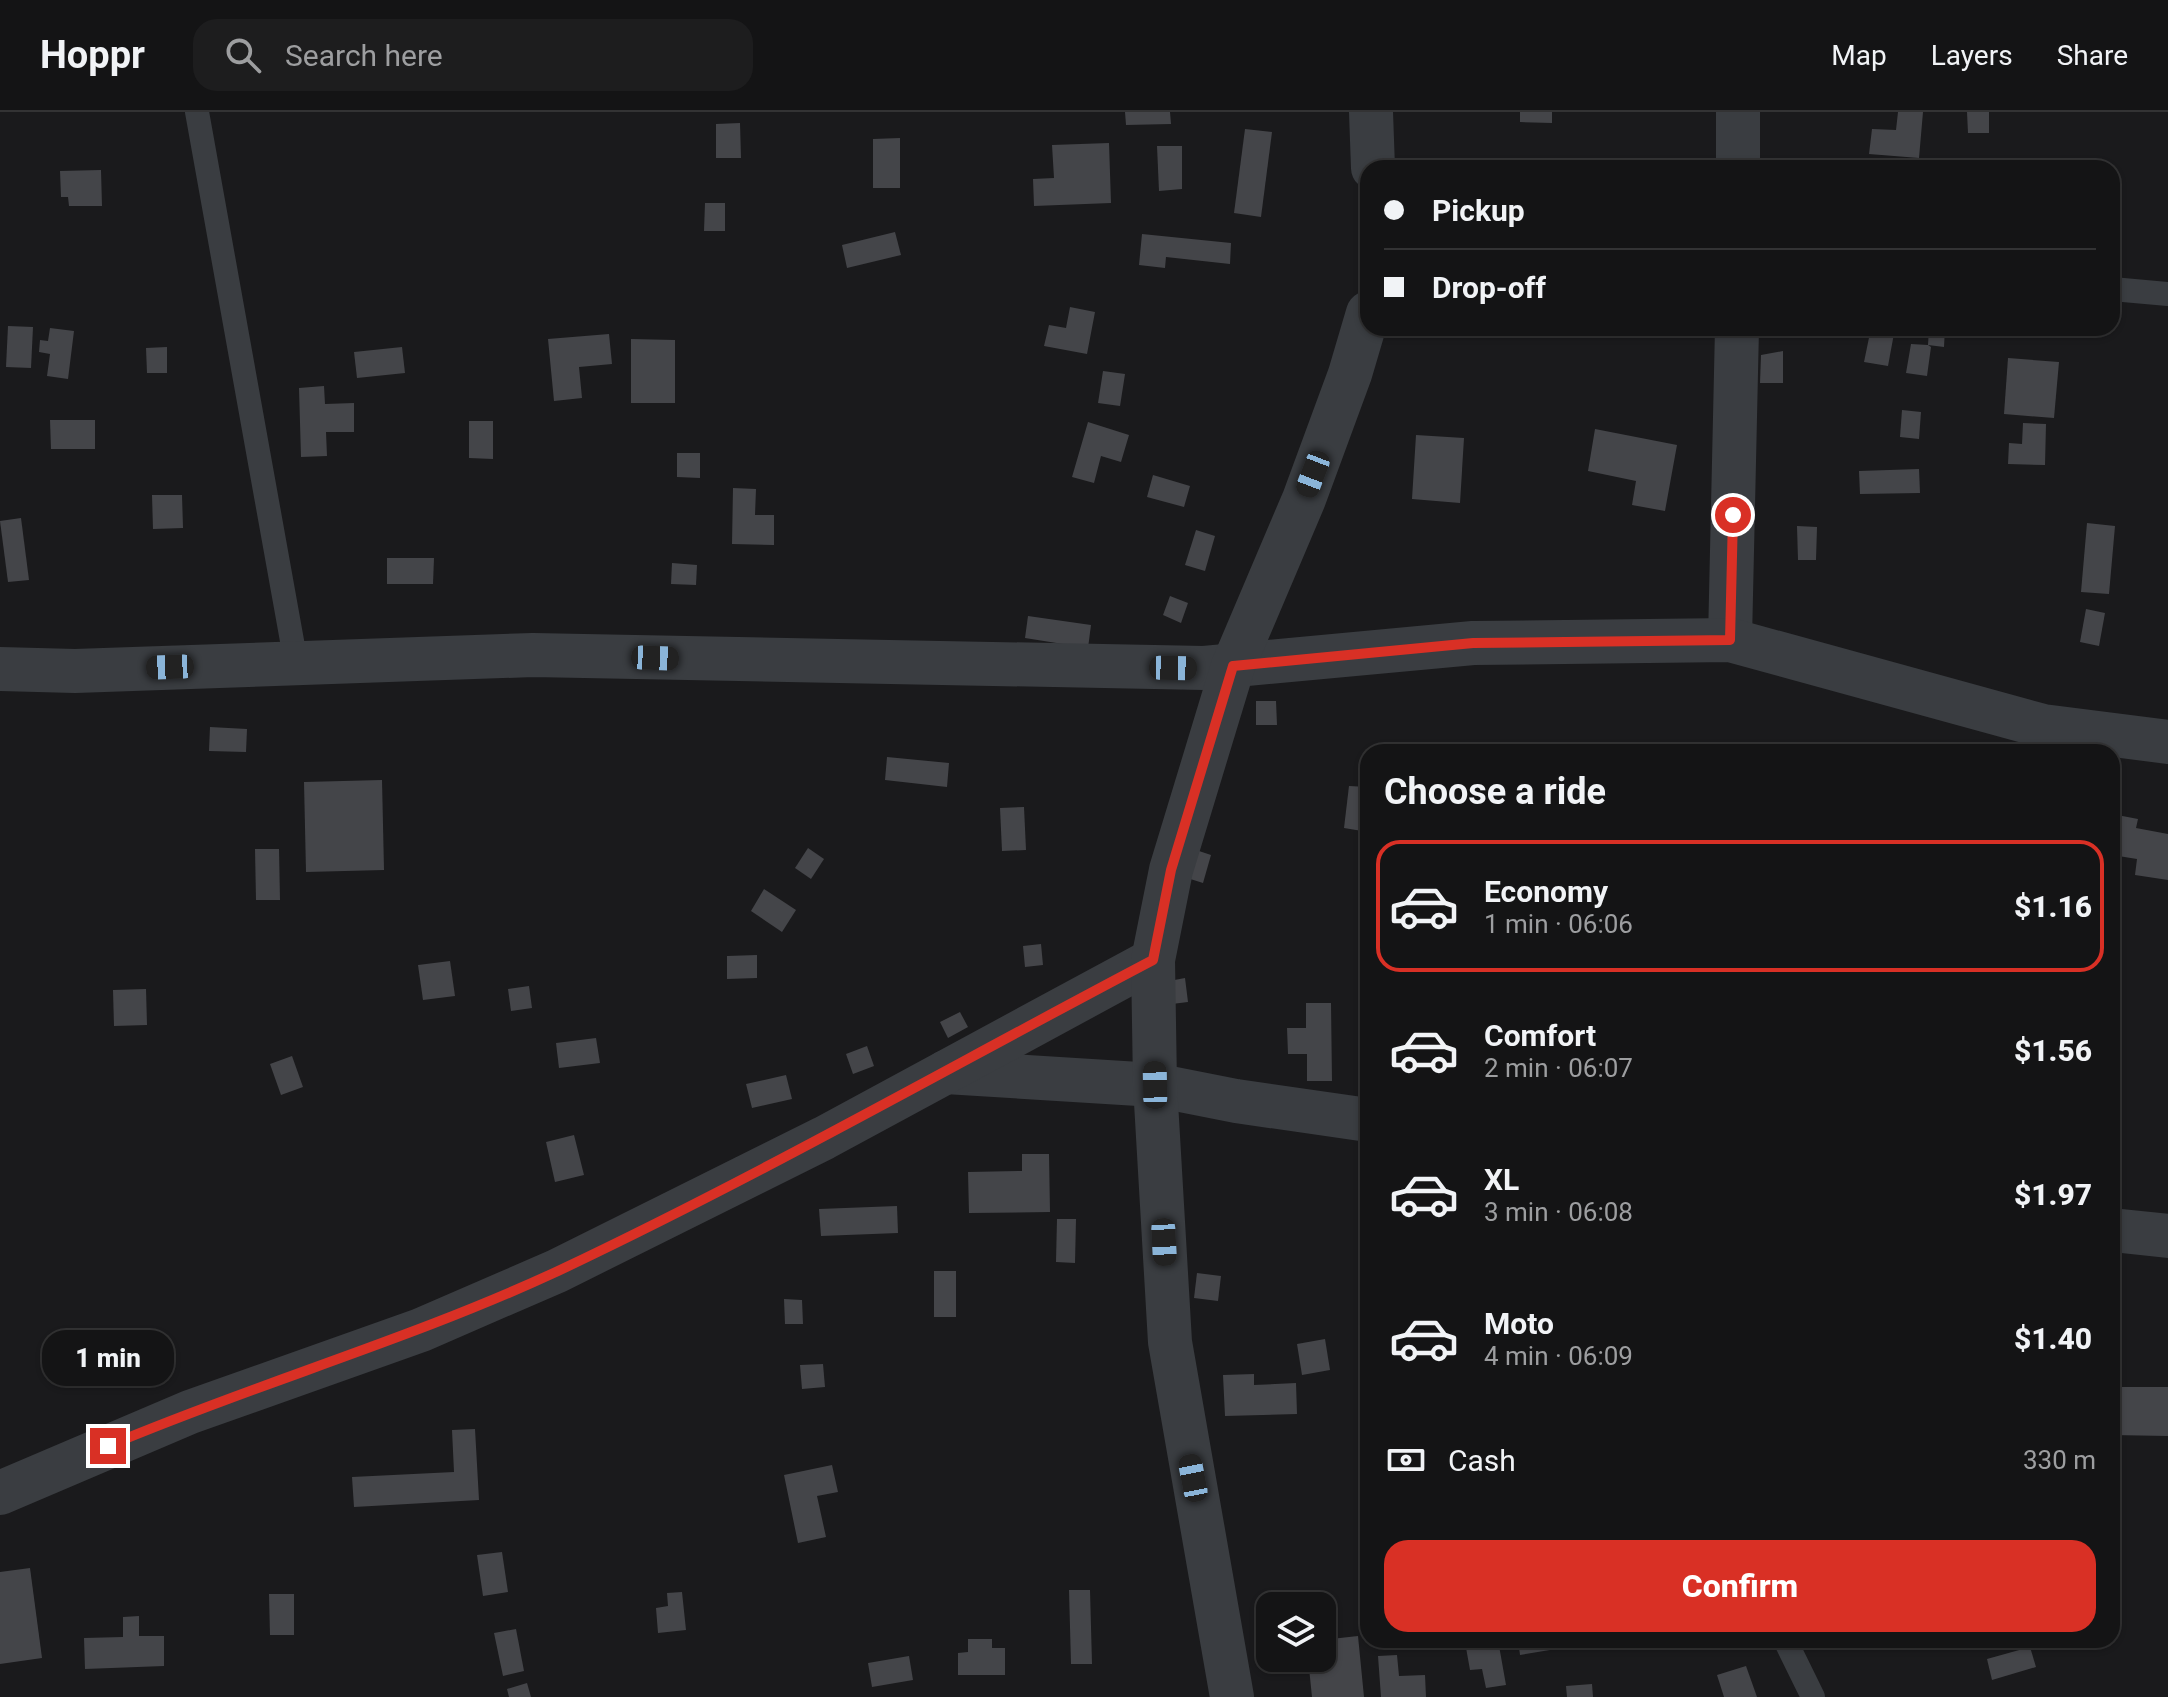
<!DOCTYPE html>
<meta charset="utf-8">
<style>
body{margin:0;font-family:Roboto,sans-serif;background:#1d1d1e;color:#f1f3f6;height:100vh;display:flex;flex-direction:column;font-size:30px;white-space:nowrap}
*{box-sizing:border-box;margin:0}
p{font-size:26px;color:#9d9ea0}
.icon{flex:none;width:44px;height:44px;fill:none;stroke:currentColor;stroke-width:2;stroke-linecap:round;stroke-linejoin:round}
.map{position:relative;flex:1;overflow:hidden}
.side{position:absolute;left:1360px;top:632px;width:760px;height:904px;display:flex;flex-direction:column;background:#141415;border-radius:24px;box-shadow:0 2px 6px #0004,0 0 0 2px #333334}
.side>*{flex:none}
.guide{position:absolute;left:1360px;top:48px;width:760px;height:176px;border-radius:24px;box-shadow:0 2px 6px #0004,0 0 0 2px #333334;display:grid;align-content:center;height:176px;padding:0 24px;background:#141415}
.controls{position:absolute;left:1256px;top:1480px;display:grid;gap:16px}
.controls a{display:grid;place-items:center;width:80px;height:80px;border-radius:16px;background:#141415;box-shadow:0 2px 6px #0004,0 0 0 2px #333334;font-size:40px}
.end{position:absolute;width:36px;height:36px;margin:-18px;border:10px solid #d93025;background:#fff;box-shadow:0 0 0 4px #fff}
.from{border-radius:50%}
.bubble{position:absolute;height:56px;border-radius:24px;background:#141415;box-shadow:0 2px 6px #0004,0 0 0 2px #333334;font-size:26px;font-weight:800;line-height:56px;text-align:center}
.car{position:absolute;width:24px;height:48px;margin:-24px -12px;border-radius:10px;box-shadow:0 0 6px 2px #0007;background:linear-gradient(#222 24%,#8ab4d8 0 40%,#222 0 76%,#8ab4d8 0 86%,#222 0)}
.guide b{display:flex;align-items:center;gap:28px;height:76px;font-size:30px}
.guide b+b{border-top:2px solid #333334}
.guide i{width:20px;height:20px;background:#f1f3f6}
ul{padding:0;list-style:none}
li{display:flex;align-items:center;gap:24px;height:132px;margin:0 16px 12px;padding:0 8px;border:4px solid transparent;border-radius:24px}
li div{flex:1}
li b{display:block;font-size:30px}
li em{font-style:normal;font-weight:800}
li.selected{border-color:#d93025}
li>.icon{width:72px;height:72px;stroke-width:1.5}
h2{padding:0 24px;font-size:36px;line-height:96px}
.pay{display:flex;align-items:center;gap:20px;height:88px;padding:0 24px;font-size:30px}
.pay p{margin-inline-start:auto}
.cta{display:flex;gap:16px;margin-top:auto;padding:16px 24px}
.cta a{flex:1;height:92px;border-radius:24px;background:#d93025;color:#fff;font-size:32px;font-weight:800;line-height:92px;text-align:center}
header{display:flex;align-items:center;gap:48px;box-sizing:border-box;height:112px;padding:0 40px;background:#141415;border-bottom:2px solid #333334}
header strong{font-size:38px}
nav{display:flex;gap:44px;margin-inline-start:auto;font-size:28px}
.search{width:560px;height:72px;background:#1d1d1e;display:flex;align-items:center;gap:20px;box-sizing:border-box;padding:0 28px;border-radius:24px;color:#9d9ea0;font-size:30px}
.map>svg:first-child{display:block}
.building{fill:#444549}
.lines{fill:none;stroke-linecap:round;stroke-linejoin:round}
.service{stroke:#3a3d41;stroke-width:24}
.minor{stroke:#3a3d41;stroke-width:44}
.route{stroke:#d93025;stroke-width:10}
</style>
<header>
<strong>Hoppr</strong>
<div class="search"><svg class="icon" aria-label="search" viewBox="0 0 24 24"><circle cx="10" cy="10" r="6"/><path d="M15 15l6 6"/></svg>Search here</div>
<nav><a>Map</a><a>Layers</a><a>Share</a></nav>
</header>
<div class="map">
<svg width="2168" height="1585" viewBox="0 0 2168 1585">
<rect width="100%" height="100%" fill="#1a1a1c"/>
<g class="building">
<path d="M1125,0H1170L1171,12L1126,13Z"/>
<path d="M1520,0H1552V11L1520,10Z"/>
<path d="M1898,0H1923L1919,46L1869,42L1872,17L1896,18Z"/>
<path d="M1967,0H1989V21H1968Z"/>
<path d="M740,11L741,46H716V12Z"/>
<path d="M1245,17L1272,20L1261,105L1234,101Z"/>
<path d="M900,26V76H873V27Z"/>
<path d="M1109,31L1111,91L1034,94L1033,67L1054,66L1052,33Z"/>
<path d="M1157,34H1182V77L1159,79Z"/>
<path d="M101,58L102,94H69L68,85H61L60,59Z"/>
<path d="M705,91H725V119H704Z"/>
<path d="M895,120L901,143L847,156L842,133Z"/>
<path d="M1142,122L1231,131L1230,152L1166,145L1165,156L1139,153Z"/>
<path d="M1070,195L1095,200L1087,242L1044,234L1049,213L1066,216Z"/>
<path d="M8,214L33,215L31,256L6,255Z"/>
<path d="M50,216L74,219L68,267L47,264L50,242L39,240L40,228L48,229Z"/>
<path d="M1678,216H1704V224L1677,223Z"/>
<path d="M1871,216H1895L1888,254L1864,250Z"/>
<path d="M1929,216H1945L1944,235L1928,233L1931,235L1927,264L1906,261L1911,232L1928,233Z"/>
<path d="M609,222L612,252L579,255L582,286L554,289L548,227Z"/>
<path d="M631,227L675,228V291H631Z"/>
<path d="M167,235V261H147L146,236Z"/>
<path d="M402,235L405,261L357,266L354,240Z"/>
<path d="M1783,239V271H1760L1761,243Z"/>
<path d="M2008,246L2059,250L2054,306L2004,302Z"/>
<path d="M1103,259L1125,262L1120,294L1098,291Z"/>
<path d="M324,274L325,292L354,291V320H326L327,344L301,345L299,276Z"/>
<path d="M1902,298L1921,300L1919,327L1900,325Z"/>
<path d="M50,308H95V337H51Z"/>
<path d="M469,309H493V347L469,346Z"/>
<path d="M1088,310L1129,323L1121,350L1101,344L1094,371L1072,365Z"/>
<path d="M2023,311L2046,312L2045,353L2008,352L2009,331L2022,332Z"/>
<path d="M1595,317L1677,333L1665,399L1632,393L1636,369L1588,359Z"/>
<path d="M1416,323L1464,326L1460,391L1412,387Z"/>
<path d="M677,341H700V366L677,365Z"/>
<path d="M1919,357L1920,381L1860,382L1859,359Z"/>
<path d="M1153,363L1190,374L1184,395L1147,385Z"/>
<path d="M733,376L756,377L755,403H774V433L732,432Z"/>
<path d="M152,383H182L183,416L153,417Z"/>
<path d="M21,406L29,468L8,470L0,409Z"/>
<path d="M2087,411L2115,414L2109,482L2081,480Z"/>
<path d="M1797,414L1817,415L1816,448H1798Z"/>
<path d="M1196,418L1215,424L1205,459L1185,453Z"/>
<path d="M387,446H434L433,472H387Z"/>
<path d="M672,451L697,453L696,473L671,472Z"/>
<path d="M1170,484L1188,491L1181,511L1163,503Z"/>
<path d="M2086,497L2105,501L2099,534L2080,530Z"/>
<path d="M1028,504L1091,513L1088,536L1025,526Z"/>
<path d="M1256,589H1276L1277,613H1256Z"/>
<path d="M210,615L247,617L246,640L209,639Z"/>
<path d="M887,645L949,651L947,675L885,668Z"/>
<path d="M382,668L384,758L306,760L304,670Z"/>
<path d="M1349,674L1368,675V720L1344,716Z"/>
<path d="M1024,695L1026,738L1002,739L1000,696Z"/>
<path d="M2112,702L2138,707L2136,716L2168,722V768L2135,763L2137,747L2112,743Z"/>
<path d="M808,736L824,747L811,767L795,756Z"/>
<path d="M255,737H279L280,788H256Z"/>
<path d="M1193,737L1211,743L1203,771L1184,765Z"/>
<path d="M764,777L796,798L782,820L751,799Z"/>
<path d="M1041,832L1043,853L1025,855L1023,834Z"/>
<path d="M757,843V866L727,867V844Z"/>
<path d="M450,849L455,884L423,888L418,853Z"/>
<path d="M1185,866L1188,890L1172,892L1169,869Z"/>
<path d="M529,874L532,896L511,899L508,877Z"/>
<path d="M146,877L147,913L114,914L113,878Z"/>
<path d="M1306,891H1331L1332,969H1307V942H1288L1287,916H1306Z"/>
<path d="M960,900L968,915L948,926L940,910Z"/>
<path d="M596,926L600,951L559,956L556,931Z"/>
<path d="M867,934L874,954L853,962L846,942Z"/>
<path d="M292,944L303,975L281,983L270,952Z"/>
<path d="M786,963L792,987L752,996L746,972Z"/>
<path d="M574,1023L584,1063L555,1070L546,1030Z"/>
<path d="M1022,1042H1049L1050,1100L969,1101L968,1060L1022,1059Z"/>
<path d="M1359,1089H1368V1111H1358Z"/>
<path d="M897,1094L898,1121L821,1124L819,1097Z"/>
<path d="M1057,1107H1076L1075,1151L1056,1150Z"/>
<rect x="934" y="1159" width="22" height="46"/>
<path d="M1197,1161L1221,1164L1218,1189L1194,1186Z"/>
<path d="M784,1187L802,1188L803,1212H785Z"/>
<path d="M1368,1223V1250L1361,1251L1358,1224Z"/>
<path d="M1325,1227L1330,1258L1302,1263L1297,1232Z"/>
<path d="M823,1252L825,1275L802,1277L800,1253Z"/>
<path d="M1254,1262V1273L1296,1271L1297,1302L1225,1304L1223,1263Z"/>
<path d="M2112,1275H2168V1324L2112,1323Z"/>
<path d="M475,1317L479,1388L354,1395L352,1365L454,1360L452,1318Z"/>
<path d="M832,1353L838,1380L817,1384L826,1425L798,1431L784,1363Z"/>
<path d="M502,1440L508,1480L483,1484L477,1443Z"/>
<path d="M30,1456L42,1546L0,1552V1460Z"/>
<path d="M1069,1478H1090L1092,1552H1071Z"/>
<path d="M682,1480L686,1518L658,1521L656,1496L668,1494L667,1481Z"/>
<path d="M269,1482H294V1523H270Z"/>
<path d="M139,1504V1524H164V1554L85,1557L84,1526L123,1525V1505Z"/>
<path d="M516,1517L524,1559L503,1564L494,1521Z"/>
<path d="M1358,1524L1364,1585H1312L1308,1546H1322V1528Z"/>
<path d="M968,1527H992V1536H1005V1563H958V1541L968,1540Z"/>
<path d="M1498,1528L1506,1573L1486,1576L1482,1557L1470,1558L1465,1530Z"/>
<path d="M1518,1528H1548L1550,1538L1520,1543Z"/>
<path d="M2030,1535L2036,1555L1992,1568L1987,1547Z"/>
<path d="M1397,1543L1399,1564L1425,1563L1426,1585H1381L1378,1544Z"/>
<path d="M909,1544L913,1568L872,1575L868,1551Z"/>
<path d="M1746,1554L1757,1585H1724L1717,1563Z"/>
<path d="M527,1571L531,1585H509L507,1577Z"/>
<path d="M1592,1572L1593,1585H1567L1566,1574Z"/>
</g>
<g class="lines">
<g class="service">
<path d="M197,0L296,551"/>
<path d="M2112,177L2168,182"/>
<path d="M1785,1528L1813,1585"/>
</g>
<g class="minor">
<path d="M1371,0L1373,56"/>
<path d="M1738,56V0"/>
<path d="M1730,528L1737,216"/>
<path d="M0,557L75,559L533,543L1204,556L1473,531L1730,528L2043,614L2168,630"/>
<path d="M946,960L1155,973L1236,989L1368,1008"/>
<path d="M2112,1118L2168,1124"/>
<path d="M0,1381L190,1300L421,1218L557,1159L824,1026L1153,848"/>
<path d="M1232,1585L1170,1230L1155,973L1153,848L1171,758L1233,554L1304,387L1350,262L1368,201"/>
</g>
</g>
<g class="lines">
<path class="route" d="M108,1334C257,1271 412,1227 558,1159C761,1063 955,952 1153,848L1171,758L1233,554L1473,531L1730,528L1733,403"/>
</g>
</svg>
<div class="controls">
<a><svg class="icon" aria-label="layers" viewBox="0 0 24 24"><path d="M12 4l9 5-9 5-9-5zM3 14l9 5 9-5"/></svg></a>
</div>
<i class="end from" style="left:1733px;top:403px"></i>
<i class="end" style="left:108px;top:1334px"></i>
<div class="bubble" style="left:42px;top:1218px;width:132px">1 min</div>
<i class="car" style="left:1313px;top:362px;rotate:201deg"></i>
<i class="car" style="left:655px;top:546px;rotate:92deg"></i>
<i class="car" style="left:170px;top:555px;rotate:268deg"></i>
<i class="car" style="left:1173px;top:556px;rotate:91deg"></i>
<i class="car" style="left:1155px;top:973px;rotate:359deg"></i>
<i class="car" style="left:1164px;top:1130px;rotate:177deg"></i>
<i class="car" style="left:1193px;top:1366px;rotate:349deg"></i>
<div class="guide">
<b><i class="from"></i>Pickup</b>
<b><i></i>Drop-off</b>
</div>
<section class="side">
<h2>Choose a ride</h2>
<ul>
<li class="selected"><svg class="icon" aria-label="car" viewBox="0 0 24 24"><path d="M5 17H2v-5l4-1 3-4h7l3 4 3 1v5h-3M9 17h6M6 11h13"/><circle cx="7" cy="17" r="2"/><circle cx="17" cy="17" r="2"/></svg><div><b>Economy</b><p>1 min · 06:06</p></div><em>$1.16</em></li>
<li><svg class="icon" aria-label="car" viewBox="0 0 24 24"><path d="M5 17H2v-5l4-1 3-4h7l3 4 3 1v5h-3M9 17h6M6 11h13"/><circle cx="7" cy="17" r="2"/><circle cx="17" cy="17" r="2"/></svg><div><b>Comfort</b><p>2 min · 06:07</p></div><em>$1.56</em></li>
<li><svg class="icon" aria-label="car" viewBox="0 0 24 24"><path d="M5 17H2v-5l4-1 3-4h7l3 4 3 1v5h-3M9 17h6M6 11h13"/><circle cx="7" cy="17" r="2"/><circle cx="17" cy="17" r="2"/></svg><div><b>XL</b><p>3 min · 06:08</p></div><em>$1.97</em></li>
<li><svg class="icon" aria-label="car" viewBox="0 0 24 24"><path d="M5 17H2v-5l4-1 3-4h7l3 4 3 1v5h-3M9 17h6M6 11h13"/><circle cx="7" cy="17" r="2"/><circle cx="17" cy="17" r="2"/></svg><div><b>Moto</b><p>4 min · 06:09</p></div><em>$1.40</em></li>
</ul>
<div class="pay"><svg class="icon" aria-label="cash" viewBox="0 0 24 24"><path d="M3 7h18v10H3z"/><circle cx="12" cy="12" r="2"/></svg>Cash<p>330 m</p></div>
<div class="cta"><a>Confirm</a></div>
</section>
</div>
